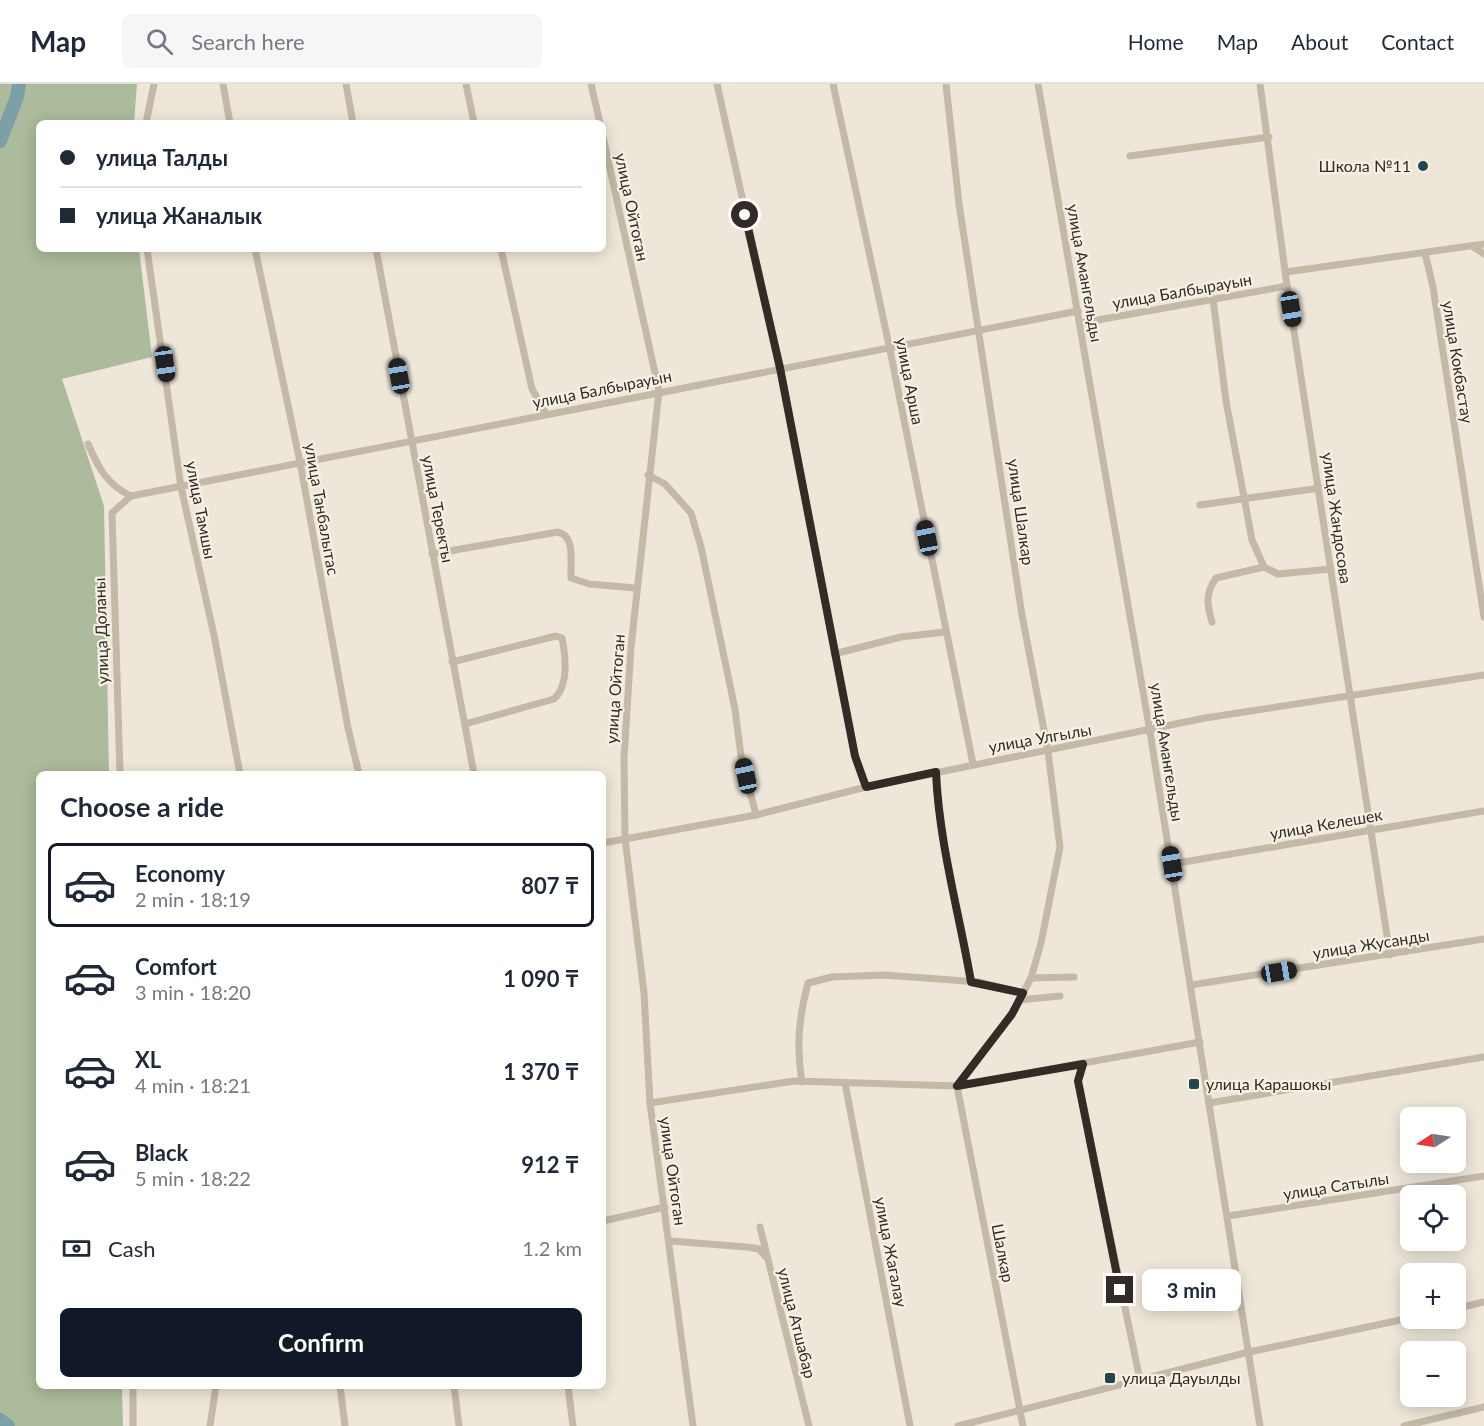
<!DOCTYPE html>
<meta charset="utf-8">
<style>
body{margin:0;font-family:Lato,sans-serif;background:#f6f6f7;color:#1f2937;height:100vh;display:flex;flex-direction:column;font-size:22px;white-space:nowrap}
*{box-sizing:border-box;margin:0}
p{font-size:20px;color:#747a83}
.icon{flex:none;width:33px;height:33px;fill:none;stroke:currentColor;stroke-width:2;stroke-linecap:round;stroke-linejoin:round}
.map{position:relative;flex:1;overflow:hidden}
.side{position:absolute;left:36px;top:687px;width:570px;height:618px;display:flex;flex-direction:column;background:#fff;border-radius:9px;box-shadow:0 3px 15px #0003}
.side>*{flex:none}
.top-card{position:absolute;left:36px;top:36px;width:570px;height:132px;border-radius:9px;box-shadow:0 3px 15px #0003;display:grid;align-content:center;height:132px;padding:0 24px;background:#fff}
.needle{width:39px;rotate:258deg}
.buttons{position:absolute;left:1400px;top:1023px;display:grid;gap:12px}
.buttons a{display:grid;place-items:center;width:66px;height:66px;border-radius:9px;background:#fff;box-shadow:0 3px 15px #0003;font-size:30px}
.end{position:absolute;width:27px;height:27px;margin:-14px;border:8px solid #322b26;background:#fff;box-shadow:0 0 0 3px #fff}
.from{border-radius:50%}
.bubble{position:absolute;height:42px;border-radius:9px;background:#fff;box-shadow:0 3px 15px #0003;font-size:20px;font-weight:700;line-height:42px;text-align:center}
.car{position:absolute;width:18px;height:36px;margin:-18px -9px;border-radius:8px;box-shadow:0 0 4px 2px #0007;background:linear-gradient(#222 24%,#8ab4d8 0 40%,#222 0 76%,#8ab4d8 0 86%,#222 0)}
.top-card b{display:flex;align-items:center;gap:21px;height:57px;font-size:22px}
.top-card b+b{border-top:2px solid #e0e1e3}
.top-card i{width:15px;height:15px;background:#1f2937}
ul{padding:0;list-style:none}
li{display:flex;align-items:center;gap:18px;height:84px;margin:0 12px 9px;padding:0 12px;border:3px solid transparent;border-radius:9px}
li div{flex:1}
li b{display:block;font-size:22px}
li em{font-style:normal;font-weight:700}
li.current{border-color:#111827}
li>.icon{width:54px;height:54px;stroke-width:1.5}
h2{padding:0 24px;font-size:27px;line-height:72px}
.pay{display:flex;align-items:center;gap:15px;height:66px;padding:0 24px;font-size:22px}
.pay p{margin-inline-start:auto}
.button{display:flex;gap:12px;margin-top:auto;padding:12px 24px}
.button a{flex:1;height:69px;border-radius:9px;background:#111827;color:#fff;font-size:24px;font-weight:700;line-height:69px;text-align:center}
header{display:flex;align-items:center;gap:36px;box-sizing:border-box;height:84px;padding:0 30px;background:#fff;border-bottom:2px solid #e0e1e3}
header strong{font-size:28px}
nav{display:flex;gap:33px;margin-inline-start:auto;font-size:21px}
.search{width:420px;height:54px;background:#f6f6f7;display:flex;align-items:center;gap:15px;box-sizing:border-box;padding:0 21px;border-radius:9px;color:#747a83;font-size:22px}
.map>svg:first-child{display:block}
.green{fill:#acbb9b}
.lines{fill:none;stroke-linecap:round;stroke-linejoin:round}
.river{stroke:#7ba0a7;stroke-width:14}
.minor{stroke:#c4b8a7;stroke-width:7}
.route{stroke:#322b26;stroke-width:8}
.poi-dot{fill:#21464e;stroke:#f6f0e5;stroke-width:2}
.labels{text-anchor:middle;stroke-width:4.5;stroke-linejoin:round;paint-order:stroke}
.poi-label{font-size:16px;fill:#322b26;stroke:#f6f0e5;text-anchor:start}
.street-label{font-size:16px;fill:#322b26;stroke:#f6f0e5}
</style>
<header>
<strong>Map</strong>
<div class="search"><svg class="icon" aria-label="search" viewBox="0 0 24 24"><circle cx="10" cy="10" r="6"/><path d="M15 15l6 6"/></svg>Search here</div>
<nav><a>Home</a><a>Map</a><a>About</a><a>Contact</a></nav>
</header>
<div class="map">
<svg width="1484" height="1342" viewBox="0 0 1484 1342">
<rect width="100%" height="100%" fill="#eee7d9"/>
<path class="green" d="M0,0H137L134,39H39V165H139L152,273L62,295L104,422L109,690H39V1302H122L123,1342H0Z"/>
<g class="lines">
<g class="river">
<path d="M0,57L17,13L19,0"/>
<path d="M0,1336L8,1342"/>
</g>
<g class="minor">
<path d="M223,0L230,39"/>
<path d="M346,0L353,39"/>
<path d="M466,0L474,39"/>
<path d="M591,0L600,39"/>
<path d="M717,0L780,284L855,672L866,703"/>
<path d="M833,0L890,266L973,680"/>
<path d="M946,0L959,120L1022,531L1048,667L1060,763L1041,859L1031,894L1012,930L957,1002L1023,1342"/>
<path d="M1038,0L1150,648L1260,1342"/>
<path d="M1260,0L1287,202L1390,871"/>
<path d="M146,39L154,0"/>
<path d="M603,53L659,307L631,563L624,674L625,754L644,909L650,1019L693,1342"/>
<path d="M1130,72L1269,53"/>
<path d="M1472,162L1484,170"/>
<path d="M147,165L181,403L214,551L240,690"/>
<path d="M255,165L300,378L348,644L359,690"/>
<path d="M376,165L474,690"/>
<path d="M501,165L532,305L546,330"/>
<path d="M1425,169L1433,203L1484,533"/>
<path d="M1286,188L1484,160"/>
<path d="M1213,215L1226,317L1252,456L1264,483L1278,490L1331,485"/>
<path d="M1081,239L1287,202"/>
<path d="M88,360C98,383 107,401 131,412"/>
<path d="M648,391L665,400L691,429L701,463L735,625L741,672L756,731"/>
<path d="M1200,421L1320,404"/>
<path d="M432,470L558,448C576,452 570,479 571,494L589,500L636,504"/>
<path d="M1212,538C1207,521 1205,510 1216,494L1264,483"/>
<path d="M834,570L901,553L945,548"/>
<path d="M452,578L556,552L562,554C566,574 569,601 554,615L465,640"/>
<path d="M936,688C939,759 959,828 971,898"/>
<path d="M120,690L112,429L131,412L1078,227"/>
<path d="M603,759L756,731L866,703L1205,634L1484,591"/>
<path d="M1172,780L1484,727"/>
<path d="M1031,894L1074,893"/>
<path d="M1191,901L1484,855"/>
<path d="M1019,916L1060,912"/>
<path d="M1083,979L1078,997L1140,1296"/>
<path d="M802,998C796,963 799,933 808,899L832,893L884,891L979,898L1023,909"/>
<path d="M845,999L910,1342"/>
<path d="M650,1019L794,997L957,1002L1200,958"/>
<path d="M1209,1019L1484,973"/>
<path d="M1228,1132L1484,1092"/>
<path d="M603,1137L665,1123"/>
<path d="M760,1143L809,1342"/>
<path d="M670,1157L747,1163L759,1165L766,1173"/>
<path d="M1455,1225L1484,1218"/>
<path d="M133,1302V1342"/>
<path d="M340,1302L345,1342"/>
<path d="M454,1302L459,1342"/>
<path d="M568,1302L573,1342"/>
<path d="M210,1342L216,1302"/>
<path d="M958,1342L1249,1268L1410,1234"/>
<path d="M1404,1342L1484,1323"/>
</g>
</g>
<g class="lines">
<path class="route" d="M745,131L780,284L855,672L866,703L936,688C939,759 959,828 971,898L1023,909L1012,930L957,1002L1083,980L1078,997L1120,1206"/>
</g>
<g class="poi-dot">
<circle cx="1423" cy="82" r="6"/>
<rect x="1188" y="994" width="12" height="12" rx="3"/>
<rect x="1104" y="1288" width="12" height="12" rx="3"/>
</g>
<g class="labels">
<g class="poi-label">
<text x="1411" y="88" text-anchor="end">Школа №11</text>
<text x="1206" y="1006">улица Карашокы</text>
<text x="1122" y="1300">улица Дауылды</text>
</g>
<g class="street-label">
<text transform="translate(632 123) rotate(78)" y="6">улица Ойтоган</text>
<text transform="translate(1085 189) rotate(80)" y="6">улица Амангельды</text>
<text transform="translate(1182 207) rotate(-10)" y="6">улица Балбырауын</text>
<text transform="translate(1458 278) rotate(81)" y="6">улица Кокбастау</text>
<text transform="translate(910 297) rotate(79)" y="6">улица Арша</text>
<text transform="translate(602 305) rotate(-11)" y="6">улица Балбырауын</text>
<text transform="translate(322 425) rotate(80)" y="6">улица Танбалытас</text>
<text transform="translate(438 425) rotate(79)" y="6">улица Теректы</text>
<text transform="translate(201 426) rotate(79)" y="6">улица Тамшы</text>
<text transform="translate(1021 428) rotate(82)" y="6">улица Шалкар</text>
<text transform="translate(1337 434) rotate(82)" y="6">улица Жандосова</text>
<text transform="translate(101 547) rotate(-92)" y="6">улица Доланы</text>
<text transform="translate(615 605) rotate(-86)" y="6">улица Ойтоган</text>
<text transform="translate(1040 654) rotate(-10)" y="6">улица Улгылы</text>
<text transform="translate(1167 668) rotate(81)" y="6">улица Амангельды</text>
<text transform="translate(1326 740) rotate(-10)" y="6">улица Келешек</text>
<text transform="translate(1371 860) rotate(-9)" y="6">улица Жусанды</text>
<text transform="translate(673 1087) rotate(82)" y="6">улица Ойтоган</text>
<text transform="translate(1336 1102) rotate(-9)" y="6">улица Сатылы</text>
<text transform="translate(891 1168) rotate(79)" y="6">улица Жагалау</text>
<text transform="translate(1003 1169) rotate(79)" y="6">Шалкар</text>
<text transform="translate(797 1239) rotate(76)" y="6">улица Атшабар</text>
</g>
</g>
</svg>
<div class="buttons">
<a><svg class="needle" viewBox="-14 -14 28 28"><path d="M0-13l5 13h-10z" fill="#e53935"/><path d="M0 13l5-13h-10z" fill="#747a83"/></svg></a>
<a><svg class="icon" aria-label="locate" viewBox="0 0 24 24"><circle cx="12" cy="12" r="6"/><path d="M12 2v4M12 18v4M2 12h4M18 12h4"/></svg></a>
<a>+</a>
<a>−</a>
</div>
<i class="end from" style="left:745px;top:131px"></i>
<i class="end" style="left:1120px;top:1206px"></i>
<div class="bubble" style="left:1142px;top:1185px;width:99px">3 min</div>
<i class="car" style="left:1291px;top:225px;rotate:171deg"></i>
<i class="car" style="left:165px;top:280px;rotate:172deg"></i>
<i class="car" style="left:399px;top:292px;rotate:350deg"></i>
<i class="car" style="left:927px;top:454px;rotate:349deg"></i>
<i class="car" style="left:746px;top:692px;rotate:348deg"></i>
<i class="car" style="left:1172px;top:780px;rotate:351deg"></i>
<i class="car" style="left:1279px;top:888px;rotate:81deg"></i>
<div class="top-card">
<b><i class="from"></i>улица Талды</b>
<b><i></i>улица Жаналык</b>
</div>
<section class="side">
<h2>Choose a ride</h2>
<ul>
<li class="current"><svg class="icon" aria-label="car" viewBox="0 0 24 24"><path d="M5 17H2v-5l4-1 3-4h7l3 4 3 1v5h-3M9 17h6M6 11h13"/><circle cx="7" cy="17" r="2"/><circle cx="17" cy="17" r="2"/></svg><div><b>Economy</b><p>2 min · 18:19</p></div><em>807 ₸</em></li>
<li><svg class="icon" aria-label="car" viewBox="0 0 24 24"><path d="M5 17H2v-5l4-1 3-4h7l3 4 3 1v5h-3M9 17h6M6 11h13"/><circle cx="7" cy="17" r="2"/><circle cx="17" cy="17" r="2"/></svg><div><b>Comfort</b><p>3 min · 18:20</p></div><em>1 090 ₸</em></li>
<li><svg class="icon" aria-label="car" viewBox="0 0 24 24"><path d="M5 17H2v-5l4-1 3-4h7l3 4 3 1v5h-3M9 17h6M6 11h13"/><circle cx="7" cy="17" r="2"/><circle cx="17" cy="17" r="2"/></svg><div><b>XL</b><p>4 min · 18:21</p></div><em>1 370 ₸</em></li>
<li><svg class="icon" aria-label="car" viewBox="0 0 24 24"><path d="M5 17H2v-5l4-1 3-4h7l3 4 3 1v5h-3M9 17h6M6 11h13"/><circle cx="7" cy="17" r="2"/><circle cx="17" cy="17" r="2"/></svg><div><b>Black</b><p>5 min · 18:22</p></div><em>912 ₸</em></li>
</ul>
<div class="pay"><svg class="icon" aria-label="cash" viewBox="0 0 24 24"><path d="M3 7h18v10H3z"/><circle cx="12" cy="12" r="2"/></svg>Cash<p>1.2 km</p></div>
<div class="button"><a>Confirm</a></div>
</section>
</div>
